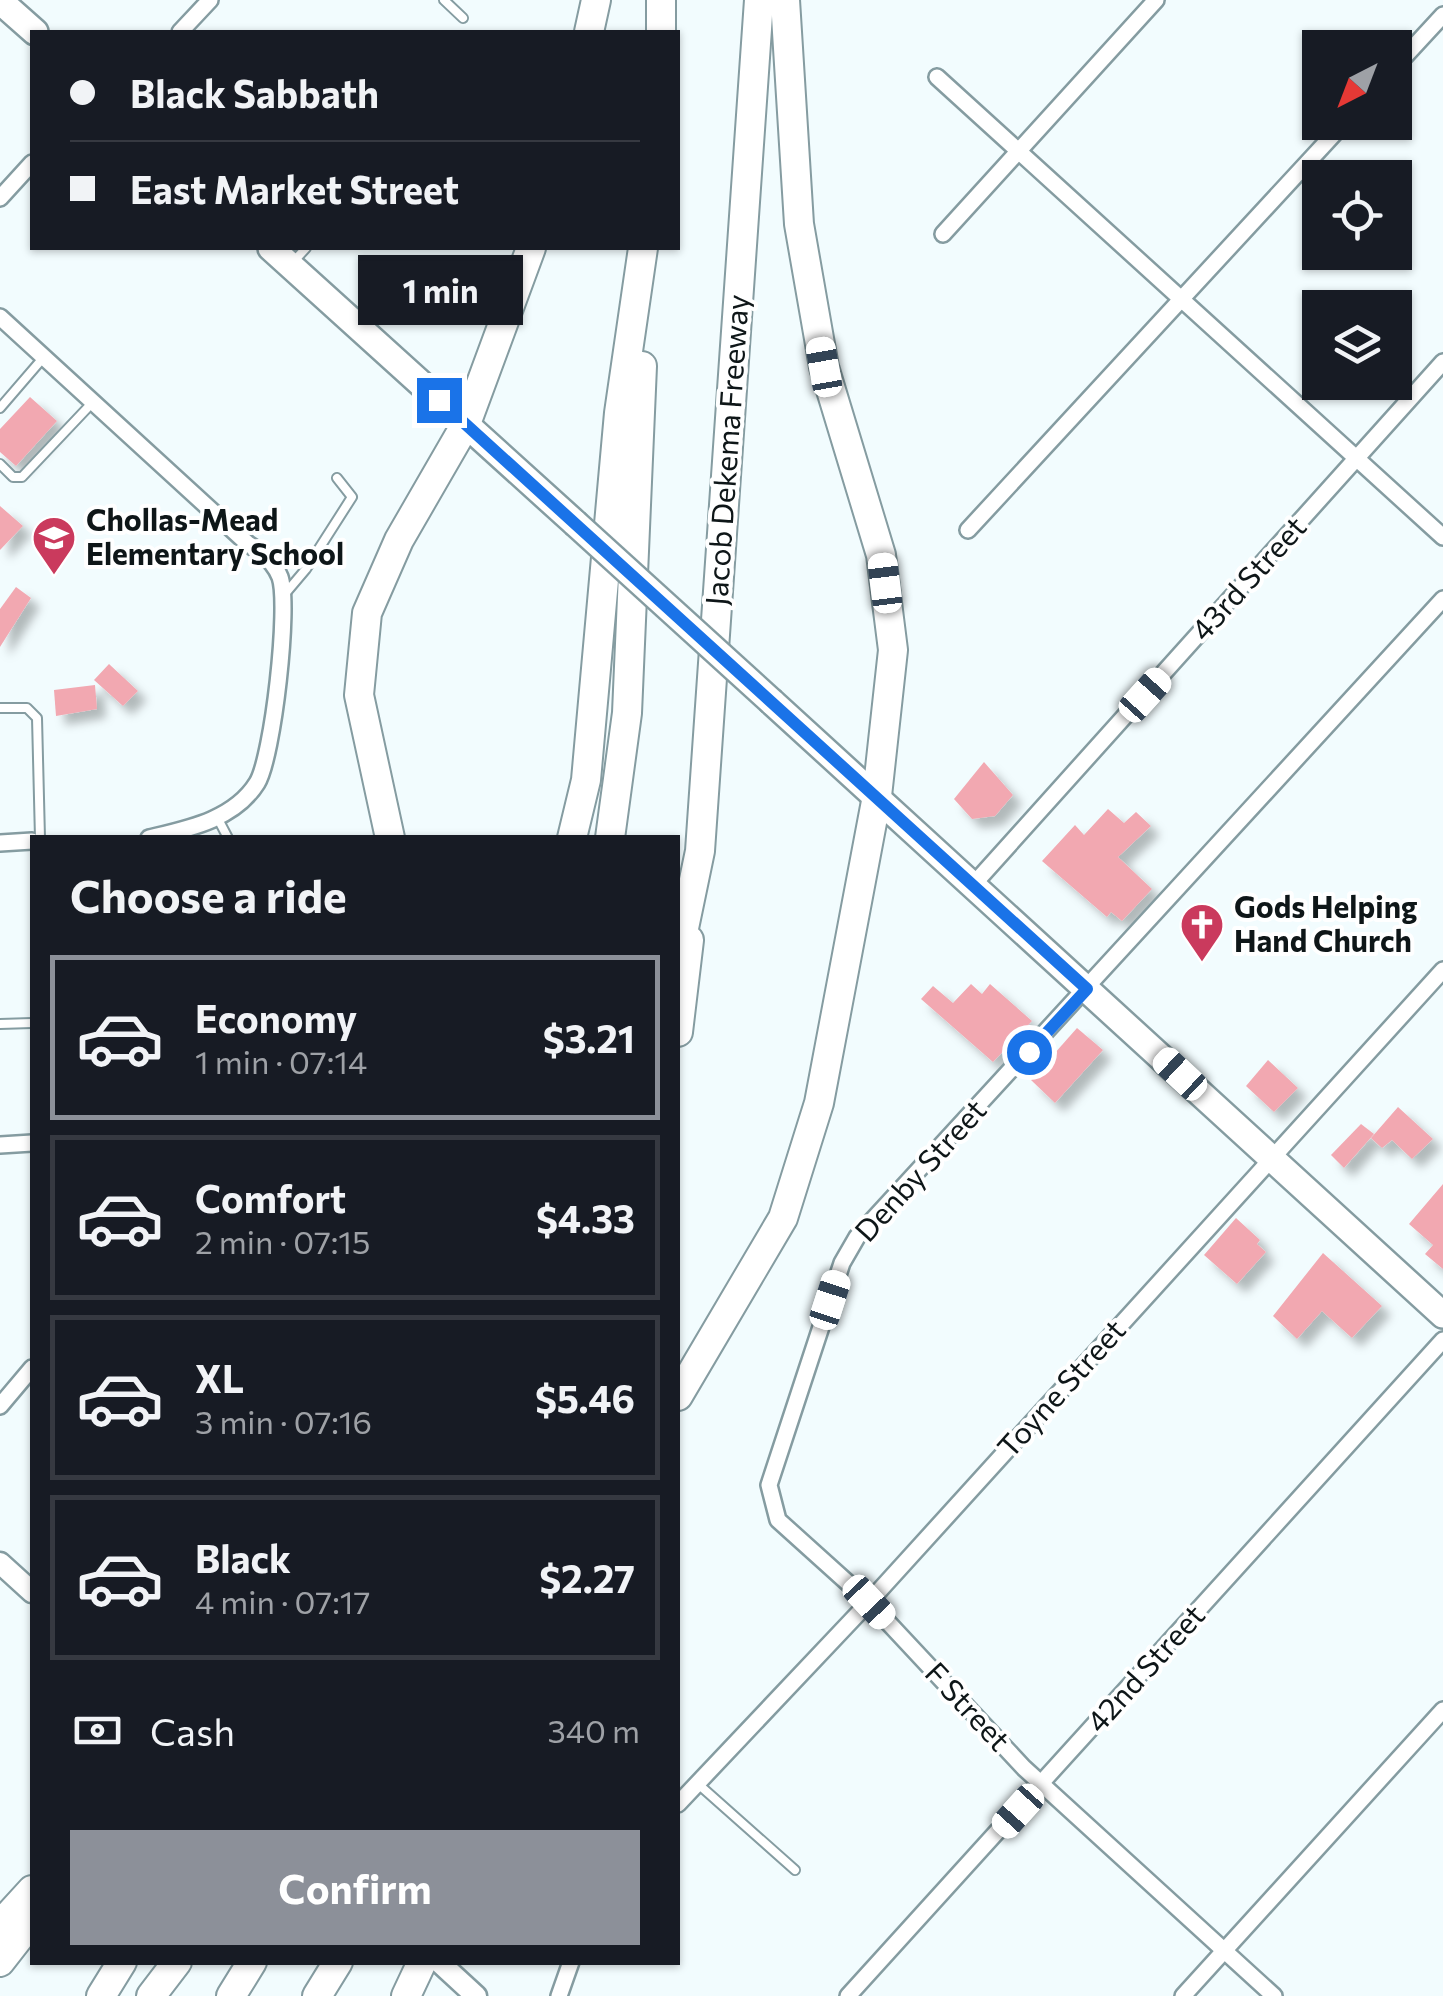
<!DOCTYPE html>
<meta charset="utf-8">
<style>
body{margin:0;font-family:Commissioner,sans-serif;background:#242831;color:#f1f3f6;height:100vh;display:flex;flex-direction:column;font-size:38px;white-space:nowrap}
*{box-sizing:border-box;margin:0}
p{font-size:32px;color:#9ea1a6}
.icon{flex:none;width:55px;height:55px;fill:none;stroke:currentColor;stroke-width:2;stroke-linecap:round;stroke-linejoin:round}
.map{position:relative;flex:1;overflow:hidden}
.side{position:absolute;left:30px;top:835px;width:650px;height:1130px;display:flex;flex-direction:column;background:#171b24;border-radius:0px;box-shadow:0 2px 8px #0004}
.side>*{flex:none}
.hud{position:absolute;left:30px;top:30px;width:650px;height:220px;border-radius:0px;box-shadow:0 2px 8px #0004;display:grid;align-content:center;height:220px;padding:0 40px;background:#171b24}
.needle{width:65px;rotate:222deg}
.buttons{position:absolute;left:1302px;top:30px;display:grid;gap:20px}
.buttons a{display:grid;place-items:center;width:110px;height:110px;border-radius:0px;background:#171b24;box-shadow:0 2px 8px #0004;font-size:50px}
.end{position:absolute;width:45px;height:45px;margin:-22px;border:12px solid #1a73e8;background:#fff;box-shadow:0 0 0 5px #fff}
.from{border-radius:50%}
.bubble{position:absolute;height:70px;border-radius:0px;background:#171b24;box-shadow:0 2px 8px #0004;font-size:32px;font-weight:700;line-height:70px;text-align:center}
.car{position:absolute;width:30px;height:60px;margin:-30px -15px;border-radius:12px;box-shadow:0 0 8px 2px #0007;background:linear-gradient(#fff 24%,#345 0 40%,#fff 0 76%,#345 0 86%,#fff 0)}
.hud b{display:flex;align-items:center;gap:35px;height:95px;font-size:38px}
.hud b+b{border-top:2px solid #363941}
.hud i{width:25px;height:25px;background:#f1f3f6}
ul{padding:0;list-style:none}
li{display:flex;align-items:center;gap:30px;height:165px;margin:0 20px 15px;padding:0 20px;border:5px solid #363941;border-radius:0px}
li div{flex:1}
li b{display:block;font-size:38px}
li em{font-style:normal;font-weight:700}
li.active{border-color:#8c9099}
li>.icon{width:90px;height:90px;stroke-width:1.5}
h2{padding:0 40px;font-size:45px;line-height:120px}
.pay{display:flex;align-items:center;gap:25px;height:110px;padding:0 40px;font-size:38px}
.pay p{margin-inline-start:auto}
.primary-button{display:flex;gap:20px;margin-top:auto;padding:20px 40px}
.primary-button a{flex:1;height:115px;border-radius:0px;background:#8c9099;color:#fff;font-size:40px;font-weight:700;line-height:115px;text-align:center}
.map>svg:first-child{display:block}
.building{fill:#f2a8b1;filter:url(#shadow)}
.lines{fill:none;stroke-linecap:round;stroke-linejoin:round}
.service-casing{stroke:#859ca1;stroke-width:12}
.minor-casing{stroke:#859ca1;stroke-width:20}
.tertiary-casing{stroke:#859ca1;stroke-width:25}
.primary-casing{stroke:#859ca1;stroke-width:30}
.motorway-casing{stroke:#859ca1;stroke-width:32}
.service{stroke:#fff;stroke-width:8}
.minor{stroke:#fff;stroke-width:15}
.tertiary{stroke:#fff;stroke-width:20}
.primary{stroke:#fff;stroke-width:25}
.motorway{stroke:#fff;stroke-width:28}
.primary-bridge-casing{stroke:#859ca1;stroke-width:30;stroke-linecap:butt}
.primary-bridge{stroke:#fff;stroke-width:25}
.route{stroke:#1a73e8;stroke-width:12}
.labels{text-anchor:middle;stroke-width:8;stroke-linejoin:round;paint-order:stroke}
.street-label{font-size:30px;fill:#0e1618;stroke:#fff}
.poi-label{font-size:30px;font-weight:bold;fill:#0e1618;stroke:#fff;text-anchor:start}
</style>
<div class="map">
<svg width="1443" height="1996" viewBox="0 0 1443 1996">
<defs>
<filter id="shadow"><feDropShadow dx="9" dy="9" stdDeviation="5" flood-color="#0004"/></filter>
</defs>
<rect width="100%" height="100%" fill="#f2fcfe"/>
<g class="building">
<path d="M30,397L57,421L16,466L0,452V429Z"/>
<path d="M0,506L23,526L0,550Z"/>
<path d="M16,587L31,598L0,647V609Z"/>
<path d="M109,664L138,691L123,706L94,680Z"/>
<path d="M95,685L97,709L56,716L54,690Z"/>
<path d="M984,762L1013,795L995,816L972,819L954,799Z"/>
<path d="M1108,809L1124,823L1136,812L1151,826L1118,857L1152,889L1122,921L1111,912L1107,917L1042,861L1075,825L1084,835Z"/>
<path d="M971,984L982,994L990,984L1032,1021L993,1062L921,999L933,986L953,1003Z"/>
<path d="M1077,1028L1103,1050L1055,1103L1031,1080Z"/>
<path d="M1268,1060L1298,1088L1274,1112L1246,1086Z"/>
<path d="M1398,1107L1433,1139L1412,1159L1392,1140L1382,1148L1371,1138Z"/>
<path d="M1361,1124L1374,1134L1344,1168L1331,1155Z"/>
<path d="M1443,1184V1269L1425,1254L1433,1245L1409,1224Z"/>
<path d="M1236,1218L1260,1240L1257,1244L1266,1252L1237,1284L1204,1255Z"/>
<path d="M1323,1253L1382,1306L1352,1338L1322,1311L1297,1339L1273,1316Z"/>
</g>
<g class="lines">
<defs>
<g id="service">
<path d="M444,0L463,18"/>
<path d="M293,262L306,248"/>
<path d="M0,408L43,358"/>
<path d="M0,464L13,477H22L93,402"/>
<path d="M284,595L306,569L352,497L337,478"/>
<path d="M0,708H27L37,718L40,838"/>
<path d="M217,817L228,838"/>
<path d="M0,1024L32,1023"/>
<path d="M697,1783L795,1870"/>
</g>
<g id="minor">
<path d="M180,32L210,0"/>
<path d="M1395,67L1443,15"/>
<path d="M937,77L1443,537"/>
<path d="M0,198L32,163"/>
<path d="M943,234L1156,0"/>
<path d="M0,317L248,544C262,552 274,562 280,577C290,605 273,757 257,783C234,820 187,829 149,838"/>
<path d="M968,530L1345,122"/>
<path d="M0,843L32,841"/>
<path d="M973,885L1443,362"/>
<path d="M0,1145L32,1143"/>
<path d="M0,1406L32,1368"/>
<path d="M678,1804L869,1602L1443,970"/>
<path d="M559,1996L571,1962"/>
<path d="M848,1996L1443,1340"/>
<path d="M1183,1996L1443,1710"/>
<path d="M1274,1996L1024,1768L869,1602L778,1520L769,1485L842,1263L857,1237L1443,599"/>
</g>
<g id="tertiary">
<path d="M0,1563L32,1592"/>
<path d="M439,1962L476,1996"/>
</g>
<g id="primary">
<path d="M0,1L35,32"/>
<path d="M271,248L575,523"/>
<path d="M772,702L1443,1315"/>
</g>
<g id="motorway">
<path d="M589,32L596,0"/>
<path d="M661,32V0"/>
<path d="M390,838L359,695L367,613L399,540L466,424L531,248"/>
<path d="M572,838L586,780L619,413L643,248"/>
<path d="M610,838L627,713L642,366"/>
<path d="M678,957L700,851L759,0"/>
<path d="M678,1032L689,940"/>
<path d="M678,1396L783,1218L819,1103L877,796L893,650L881,555L824,367L799,224L785,0"/>
<path d="M0,1925L32,1890"/>
<path d="M0,1962L32,1921"/>
<path d="M101,1996L122,1962"/>
<path d="M151,1996L177,1962"/>
<path d="M231,1996L252,1962"/>
<path d="M317,1996L338,1962"/>
<path d="M406,1996L422,1962"/>
</g>
</defs>
<use href="#service" class="service-casing"/>
<use href="#minor" class="minor-casing"/>
<use href="#tertiary" class="tertiary-casing"/>
<use href="#primary" class="primary-casing"/>
<use href="#motorway" class="motorway-casing"/>
<use href="#service" class="service"/>
<use href="#minor" class="minor"/>
<use href="#tertiary" class="tertiary"/>
<use href="#primary" class="primary"/>
<use href="#motorway" class="motorway"/>
<defs>
<path id="primary-bridge" d="M575,523L772,702"/>
</defs>
<use href="#primary-bridge" class="primary-bridge-casing"/>
<use href="#primary-bridge" class="primary-bridge"/>
</g>
<g class="lines">
<path class="route" d="M439,400L1087,989L1029,1052"/>
</g>
<defs>
<symbol id="school-pin" viewBox="-11 -11 22 30"><path d="M0 17L-7.5 6A9.5 9.5 0 1 1 7.5 6Z" fill="#ca3a5d" stroke="#fff"/><path d="M0-5L7-2L0 1L-7-2ZM-4 1L0 2.5L4 1V4Q0 6-4 4Z" fill="#fff"/></symbol>
<symbol id="church-pin" viewBox="-11 -11 22 30"><path d="M0 17L-7.5 6A9.5 9.5 0 1 1 7.5 6Z" fill="#ca3a5d" stroke="#fff"/><path d="M-1.2-6h2.4v3.5h3.3v2.4h-3.3V6h-2.4V-.1h-3.3v-2.4h3.3Z" fill="#fff"/></symbol>
</defs>
<g fill-rule="evenodd">
<use href="#school-pin" x="29" y="513" width="50" height="68"/>
<use href="#church-pin" x="1177" y="900" width="50" height="68"/>
</g>
<g class="labels">
<g class="street-label">
<text transform="translate(728 450) rotate(-86)" y="10">Jacob Dekema Freeway</text>
<text transform="translate(1249 579) rotate(-48)" y="10">43rd Street</text>
<text transform="translate(921 1171) rotate(-48)" y="10">Denby Street</text>
<text transform="translate(1062 1389) rotate(-48)" y="10">Toyne Street</text>
<text transform="translate(1146 1669) rotate(-48)" y="10">42nd Street</text>
<text transform="translate(967 1707) rotate(47)" y="10">F Street</text>
</g>
<g class="poi-label">
<text x="86" y="531">Chollas-Mead<tspan x="86" dy="34">Elementary School</tspan></text>
<text x="1234" y="918">Gods Helping<tspan x="1234" dy="34">Hand Church</tspan></text>
</g>
</g>
</svg>
<div class="buttons">
<a><svg class="needle" viewBox="-14 -14 28 28"><path d="M0-13l5 13h-10z" fill="#e53935"/><path d="M0 13l5-13h-10z" fill="#9ea1a6"/></svg></a>
<a><svg class="icon" aria-label="locate" viewBox="0 0 24 24"><circle cx="12" cy="12" r="6"/><path d="M12 2v4M12 18v4M2 12h4M18 12h4"/></svg></a>
<a><svg class="icon" aria-label="layers" viewBox="0 0 24 24"><path d="M12 4l9 5-9 5-9-5zM3 14l9 5 9-5"/></svg></a>
</div>
<i class="end from" style="left:1029px;top:1052px"></i>
<i class="end" style="left:439px;top:400px"></i>
<div class="bubble" style="left:358px;top:255px;width:165px">1 min</div>
<i class="car" style="left:824px;top:367px;rotate:350deg"></i>
<i class="car" style="left:885px;top:583px;rotate:353deg"></i>
<i class="car" style="left:1145px;top:695px;rotate:42deg"></i>
<i class="car" style="left:1180px;top:1074px;rotate:313deg"></i>
<i class="car" style="left:830px;top:1300px;rotate:18deg"></i>
<i class="car" style="left:869px;top:1602px;rotate:137deg"></i>
<i class="car" style="left:1018px;top:1811px;rotate:222deg"></i>
<div class="hud">
<b><i class="from"></i>Black Sabbath</b>
<b><i></i>East Market Street</b>
</div>
<section class="side">
<h2>Choose a ride</h2>
<ul>
<li class="active"><svg class="icon" aria-label="car" viewBox="0 0 24 24"><path d="M5 17H2v-5l4-1 3-4h7l3 4 3 1v5h-3M9 17h6M6 11h13"/><circle cx="7" cy="17" r="2"/><circle cx="17" cy="17" r="2"/></svg><div><b>Economy</b><p>1 min · 07:14</p></div><em>$3.21</em></li>
<li><svg class="icon" aria-label="car" viewBox="0 0 24 24"><path d="M5 17H2v-5l4-1 3-4h7l3 4 3 1v5h-3M9 17h6M6 11h13"/><circle cx="7" cy="17" r="2"/><circle cx="17" cy="17" r="2"/></svg><div><b>Comfort</b><p>2 min · 07:15</p></div><em>$4.33</em></li>
<li><svg class="icon" aria-label="car" viewBox="0 0 24 24"><path d="M5 17H2v-5l4-1 3-4h7l3 4 3 1v5h-3M9 17h6M6 11h13"/><circle cx="7" cy="17" r="2"/><circle cx="17" cy="17" r="2"/></svg><div><b>XL</b><p>3 min · 07:16</p></div><em>$5.46</em></li>
<li><svg class="icon" aria-label="car" viewBox="0 0 24 24"><path d="M5 17H2v-5l4-1 3-4h7l3 4 3 1v5h-3M9 17h6M6 11h13"/><circle cx="7" cy="17" r="2"/><circle cx="17" cy="17" r="2"/></svg><div><b>Black</b><p>4 min · 07:17</p></div><em>$2.27</em></li>
</ul>
<div class="pay"><svg class="icon" aria-label="cash" viewBox="0 0 24 24"><path d="M3 7h18v10H3z"/><circle cx="12" cy="12" r="2"/></svg>Cash<p>340 m</p></div>
<div class="primary-button"><a>Confirm</a></div>
</section>
</div>
